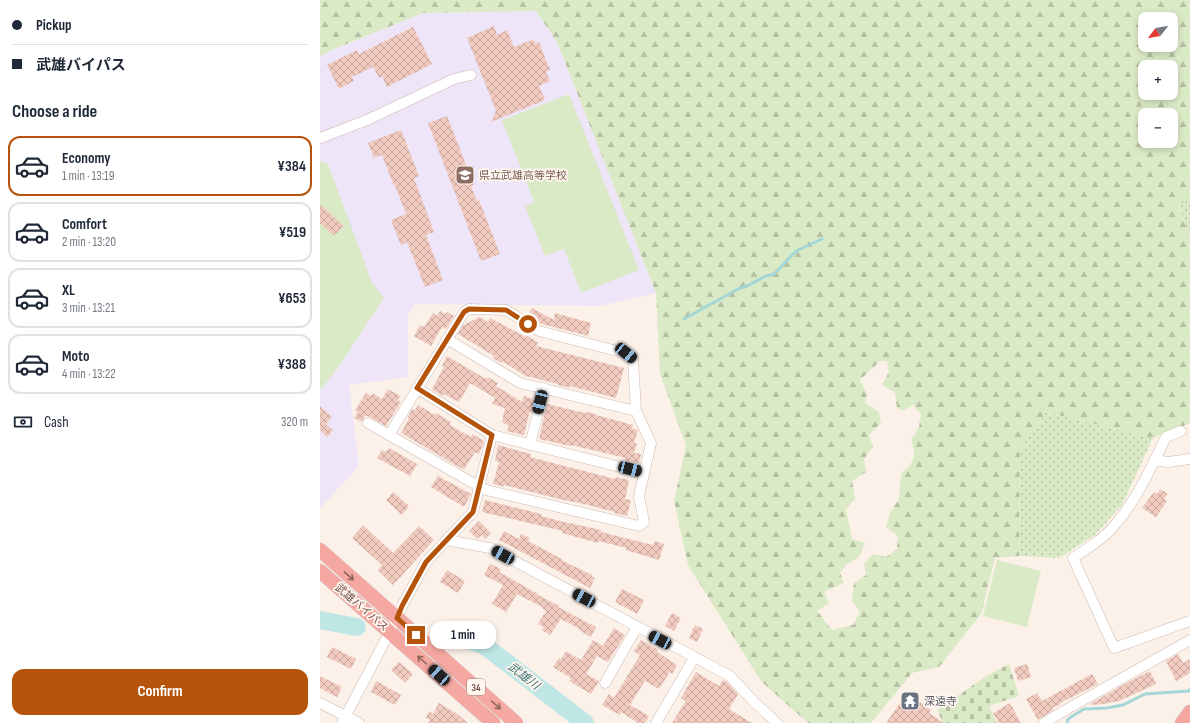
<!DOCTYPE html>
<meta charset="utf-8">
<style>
body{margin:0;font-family:"Sofia Sans Condensed","Noto Sans JP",sans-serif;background:#f2f2f3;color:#1f2937;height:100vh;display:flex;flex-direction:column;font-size:15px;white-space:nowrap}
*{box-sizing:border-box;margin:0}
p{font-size:13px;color:#747a83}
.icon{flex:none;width:22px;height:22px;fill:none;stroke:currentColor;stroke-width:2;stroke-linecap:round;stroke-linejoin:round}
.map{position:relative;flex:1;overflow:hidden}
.side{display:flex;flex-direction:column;background:#fff;width:320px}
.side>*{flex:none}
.guide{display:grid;align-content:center;height:88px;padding:0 12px;background:#fff}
.needle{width:26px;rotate:239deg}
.controls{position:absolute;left:818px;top:12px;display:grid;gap:8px}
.controls a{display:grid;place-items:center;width:40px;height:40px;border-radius:8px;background:#fff;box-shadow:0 2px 6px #0003;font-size:20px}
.end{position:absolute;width:18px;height:18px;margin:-9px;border:5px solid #b45309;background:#fff;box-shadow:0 0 0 2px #fff}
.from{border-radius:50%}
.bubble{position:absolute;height:28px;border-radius:12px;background:#fff;box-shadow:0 2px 6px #0003;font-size:13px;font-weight:700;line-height:28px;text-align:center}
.car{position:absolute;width:12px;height:24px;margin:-12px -6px;border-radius:5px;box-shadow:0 0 3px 1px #0007;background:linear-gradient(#222 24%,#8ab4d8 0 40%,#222 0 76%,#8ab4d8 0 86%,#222 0)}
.guide b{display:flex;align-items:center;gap:14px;height:38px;font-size:15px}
.guide b+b{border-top:1px solid #e0e1e3}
.guide i{width:10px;height:10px;background:#1f2937}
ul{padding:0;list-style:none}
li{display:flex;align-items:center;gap:12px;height:60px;margin:0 8px 6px;padding:0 4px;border:2px solid #e0e1e3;border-radius:12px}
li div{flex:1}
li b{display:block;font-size:15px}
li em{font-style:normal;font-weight:700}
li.on{border-color:#b45309}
li>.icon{width:36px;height:36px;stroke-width:1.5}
h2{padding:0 12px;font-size:18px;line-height:48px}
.pay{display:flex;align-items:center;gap:10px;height:44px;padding:0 12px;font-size:15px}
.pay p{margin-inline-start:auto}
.button{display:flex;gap:8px;margin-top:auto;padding:8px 12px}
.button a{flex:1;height:46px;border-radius:12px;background:#b45309;color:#fff;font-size:16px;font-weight:700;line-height:46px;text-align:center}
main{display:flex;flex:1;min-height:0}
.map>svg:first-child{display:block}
.education{fill:#eee5f9}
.grass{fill:url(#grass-dots)}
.forest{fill:url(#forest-firs);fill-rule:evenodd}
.cemetery{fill:url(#cemetery-stones)}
.pitch{fill:#dbeac6}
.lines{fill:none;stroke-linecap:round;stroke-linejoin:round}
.stream{stroke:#a3d7d6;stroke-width:3}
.river{stroke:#bde6e5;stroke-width:18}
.building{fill:url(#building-cross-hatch)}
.minor-casing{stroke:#d0b9b0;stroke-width:11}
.highway-casing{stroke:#d9cfcd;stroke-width:15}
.minor{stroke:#fff;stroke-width:10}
.highway{stroke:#f4a8a1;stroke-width:14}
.oneway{stroke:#8f655d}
.route{stroke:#b45309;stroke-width:5}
.labels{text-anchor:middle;stroke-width:3.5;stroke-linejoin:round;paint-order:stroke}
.shield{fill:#fff6ef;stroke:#9f857d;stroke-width:1}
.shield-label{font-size:10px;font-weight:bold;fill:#76544c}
.education-label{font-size:11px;fill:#785e54;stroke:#fff6ef;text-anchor:start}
.street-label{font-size:11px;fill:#76544c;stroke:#fff6ef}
.worship-label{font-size:11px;fill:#5b616d;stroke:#fff6ef;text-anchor:start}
.water-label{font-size:12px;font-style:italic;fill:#407b7a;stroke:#fff6ef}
</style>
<main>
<section class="side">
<div class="guide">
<b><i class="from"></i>Pickup</b>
<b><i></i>武雄バイパス</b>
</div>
<h2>Choose a ride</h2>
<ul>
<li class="on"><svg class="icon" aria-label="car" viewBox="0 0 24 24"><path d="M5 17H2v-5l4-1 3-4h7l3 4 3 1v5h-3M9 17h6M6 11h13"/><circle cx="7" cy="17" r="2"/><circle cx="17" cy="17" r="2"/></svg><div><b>Economy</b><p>1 min · 13:19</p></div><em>¥384</em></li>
<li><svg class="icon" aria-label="car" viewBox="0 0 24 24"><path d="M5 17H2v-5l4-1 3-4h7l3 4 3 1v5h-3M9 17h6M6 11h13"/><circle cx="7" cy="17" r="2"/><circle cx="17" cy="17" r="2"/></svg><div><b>Comfort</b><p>2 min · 13:20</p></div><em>¥519</em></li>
<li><svg class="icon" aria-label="car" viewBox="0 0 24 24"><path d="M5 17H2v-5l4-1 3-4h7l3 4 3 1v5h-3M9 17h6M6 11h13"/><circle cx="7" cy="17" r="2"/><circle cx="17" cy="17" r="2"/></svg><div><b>XL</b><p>3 min · 13:21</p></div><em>¥653</em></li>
<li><svg class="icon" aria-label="car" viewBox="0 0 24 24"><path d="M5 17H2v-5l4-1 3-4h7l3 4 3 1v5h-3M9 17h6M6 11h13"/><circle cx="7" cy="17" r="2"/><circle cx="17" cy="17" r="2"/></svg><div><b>Moto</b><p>4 min · 13:22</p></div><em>¥388</em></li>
</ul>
<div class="pay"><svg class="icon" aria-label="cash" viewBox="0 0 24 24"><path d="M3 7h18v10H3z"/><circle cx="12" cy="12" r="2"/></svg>Cash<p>320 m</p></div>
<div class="button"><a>Confirm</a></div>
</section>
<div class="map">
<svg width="870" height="723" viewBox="0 0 870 723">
<defs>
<pattern id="grass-dots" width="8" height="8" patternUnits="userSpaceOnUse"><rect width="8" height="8" fill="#dbeac6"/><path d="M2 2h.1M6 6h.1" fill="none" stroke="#b6c0a3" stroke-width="1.8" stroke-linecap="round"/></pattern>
<pattern id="forest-firs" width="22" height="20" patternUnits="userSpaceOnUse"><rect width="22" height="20" fill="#dbeac6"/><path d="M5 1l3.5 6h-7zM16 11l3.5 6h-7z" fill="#b6c0a3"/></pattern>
<pattern id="cemetery-stones" width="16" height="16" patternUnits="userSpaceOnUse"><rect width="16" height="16" fill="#dbeac6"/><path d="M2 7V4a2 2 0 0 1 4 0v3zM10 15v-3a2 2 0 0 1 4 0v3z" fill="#b6c0a3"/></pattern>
<pattern id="building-cross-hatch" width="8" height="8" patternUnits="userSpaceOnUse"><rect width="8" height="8" fill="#f1cbc0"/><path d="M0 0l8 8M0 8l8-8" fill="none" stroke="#c8a79e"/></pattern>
</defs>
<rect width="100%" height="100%" fill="#fcf1e8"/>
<path class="education" d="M216,11L237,42L336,293L280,306L96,304L88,314V377L29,385L39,466L0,508V57L12,50L103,13Z"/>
<g class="grass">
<path d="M870,200V236L858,205Z"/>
<path d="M726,412L833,438L802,505L775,535L739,558L699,556L700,449Z"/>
</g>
<path class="forest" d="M0,0H870V200L858,205L870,236V423L833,438L726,412L700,449L699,556L675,558L661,614L619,667L592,673L551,723H488L441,681L368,565L354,501L366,445L340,374L336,293L237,42L216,11L103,13L12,50L0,57ZM825,19H851V45H825ZM825,67H851V93H825ZM825,115H851V141H825ZM560,361H567L569,372L562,385L575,393L577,408L583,411L593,405L601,414L599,427L591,440C597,457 594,462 581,474L579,499L570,513L566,527L578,536L577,549L566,557L553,554L544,564L546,575L534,583L532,600L540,612L533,625L512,630L497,611L509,603L504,592L524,583L520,573L527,564L539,557L545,543L532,539L526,509L535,499L532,481L546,472L544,459L553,447L549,435L561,423L559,412L545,403L547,395L540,380Z"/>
<path class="cemetery" d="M689,664L699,696L669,706L677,723H623L617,710L665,677Z"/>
<g class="pitch">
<path d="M249,94L319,270L261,293L244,249L225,256L205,206L214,202L182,120Z"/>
<path d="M0,161L8,164L52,283L64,298L16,371L0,390Z"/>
<path d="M677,560L721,571L707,627L663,616Z"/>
</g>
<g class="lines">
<g class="stream">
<path d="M364,319L418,289L427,286L446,276L454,274L476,251L502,239"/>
<path d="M747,723L748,719L764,709L787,708L803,705L825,694L869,691L870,689"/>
</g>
<g class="river">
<path d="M0,620L37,627"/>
<path d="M138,636L165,646L265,723"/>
</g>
</g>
<g class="building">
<path d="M174,26L177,35L187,30L194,47L214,39L215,44L219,42L230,70L226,72L230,81L219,86L225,100L171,122L176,111L147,38Z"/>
<path d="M93,27L112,64L67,87L62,76L59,78L53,67L32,77L34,81L19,89L7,65L37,50L39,54Z"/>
<path d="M127,116L154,185L151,186L157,201L159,200L180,254L161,261L108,123Z"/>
<path d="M81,130L99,176L94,178L114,232L106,235L123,280L105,287L87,242L81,245L71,220L86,214L75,185L74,186L62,155L54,158L48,143Z"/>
<path d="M0,204L24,226L14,236L0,223Z"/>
<path d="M212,308L234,320L235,313L271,323L268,336L222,324L207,316Z"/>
<path d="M120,311L126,314L127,312L134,316L126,329L122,327L111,346L94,336L100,325L104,327L113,313L117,316Z"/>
<path d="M160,317L168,322L170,318L206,337L207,336L218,342L216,346L304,368L296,398L250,386V388L238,385V384L206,376L182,361L181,363L173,358L174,356L138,334L143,325Z"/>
<path d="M127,356L166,379L168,377L178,383L176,386L202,402L204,396L213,399V400L214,401L211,413L210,412L209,414L204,435L187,431L189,426L182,422L185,408L172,404L175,398L150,383L139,402L124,394L123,396L112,389L124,367L122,366Z"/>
<path d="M68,389L80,396L78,400L81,402L66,426L48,416H45L42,422L34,418L38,412L35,410L46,393L51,396L53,393L62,399Z"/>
<path d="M227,404L265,413L266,412L276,414V415L313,425L312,429L318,430L314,443L317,444L314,453L321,454L319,463L305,460L306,458L251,445L250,446L219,439Z"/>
<path d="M98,405L115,415L116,413L131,422L130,425L151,437L152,434L164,441L159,454L155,452L144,470L81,433L89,418L88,417L92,409L95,410Z"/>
<path d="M0,406L12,417L6,424L13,430L7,437L0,430Z"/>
<path d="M178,445L211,454L210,457L295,479L296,477L309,480L305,499L311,500L307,516L294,513L295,512L264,504L239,499L184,485V487L173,484L179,462L175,461Z"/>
<path d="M69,448L97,464L90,476L57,458L62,450L66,452Z"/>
<path d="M118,476L151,494L144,507L111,487Z"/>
<path d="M840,489L848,494L844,499L847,501L836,517L822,508L834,492L837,494Z"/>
<path d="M73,492L89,506L82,515L66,500Z"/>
<path d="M165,500L221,514V516L240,521L281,530V532L333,545L335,541L344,544L339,560L306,550V548L279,541L278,543L242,533L243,531L162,512Z"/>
<path d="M159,521L171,533L165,539L162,535L157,539L149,531Z"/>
<path d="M43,525L73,553L99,526L114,540L73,585L58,570L62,565L32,538Z"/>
<path d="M184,531L199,539L201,534L210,538L208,541L242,559L241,560L272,575L271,576L275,578L270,588L179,540Z"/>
<path d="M170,564L181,569L179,572L218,594V595L239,606L238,607L276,627L271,637L259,630L260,629L241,619L230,635L222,630L224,627L218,624L226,611L222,608V607L197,594L186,612L172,604L183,585L164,575Z"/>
<path d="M127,570L145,581L138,593L120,582Z"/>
<path d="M302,589L324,600L317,614L295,602Z"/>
<path d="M352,613L361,618L354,631L345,626Z"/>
<path d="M375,625L383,629L377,642L369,638Z"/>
<path d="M294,628L305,635L288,662L277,656L266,674L279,681L271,694L249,681L251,678L233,667L239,658L241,659L246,651L261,660L273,640L283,646Z"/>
<path d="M321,640L338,650L337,652L357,665L352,674L350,672L339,689L325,681L310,705L329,716L325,723H318L301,712L300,715L282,705L289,694L294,698L320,655L314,651Z"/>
<path d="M12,647L36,659L31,669L7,657Z"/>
<path d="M858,654L863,663L870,659V673L856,681L846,661Z"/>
<path d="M79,662L93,674L85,683L71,670Z"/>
<path d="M707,664L711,677L698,681L694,668Z"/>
<path d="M830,671L836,684L799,701L783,704L771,705L770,704L810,681Z"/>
<path d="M376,672L399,686L403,680L407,682L418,694L409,709L432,723H352L366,701L361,698Z"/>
<path d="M772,674L778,684L740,703L741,704L732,708L733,710L718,720L706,699L717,693L722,701Z"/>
<path d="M0,676L22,687L17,697L0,688Z"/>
<path d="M56,681L81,695L75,705L51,692Z"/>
<path d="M587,693L611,710L609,713L624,723H566Z"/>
<path d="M119,703L136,713L148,723H108L110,720L106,718L109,711L113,714Z"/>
<path d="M690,703L701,723H679L673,713Z"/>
</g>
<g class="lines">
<defs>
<g id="minor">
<path d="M0,138L47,120L134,79L151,75"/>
<path d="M149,309L186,310L219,331L305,353L313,359L316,411L331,443L319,496L324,522L319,526L166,490L160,487L69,435L144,312Z"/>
<path d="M127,339L200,383L316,411"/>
<path d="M97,388L172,435L324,473"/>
<path d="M48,423L69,435"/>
<path d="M861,431L846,437C831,467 817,500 794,526C783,539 767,549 753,558L794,648L870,621"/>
<path d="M210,445L224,388"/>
<path d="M834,460L848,462L870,459"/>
<path d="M126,540L170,548L410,676L435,703L457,723"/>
<path d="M285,683L317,627"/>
<path d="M0,703L39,723"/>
<path d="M22,723L77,618L82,606L106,562L153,512L172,435"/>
<path d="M336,723L374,658"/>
<path d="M724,723L749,708L870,640"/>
</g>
<g id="highway">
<path d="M0,550L196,723"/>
<path d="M0,571L173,723"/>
<path d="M862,723L870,712"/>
</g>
</defs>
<use href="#minor" class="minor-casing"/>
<use href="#highway" class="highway-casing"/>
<use href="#minor" class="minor"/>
<use href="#highway" class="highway"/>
</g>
<defs><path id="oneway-shaft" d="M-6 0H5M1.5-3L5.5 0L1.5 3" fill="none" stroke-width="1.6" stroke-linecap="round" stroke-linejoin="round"/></defs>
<g class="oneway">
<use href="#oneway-shaft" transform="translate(29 576) rotate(41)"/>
<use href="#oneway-shaft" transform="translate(102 660) rotate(-138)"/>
<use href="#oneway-shaft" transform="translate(176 705) rotate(42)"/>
</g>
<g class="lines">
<path class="route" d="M96,635L77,618L82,606L106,562L153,512L172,435L97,388L144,312L149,309L186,310L208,324"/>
</g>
<defs>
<symbol id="school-square" viewBox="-11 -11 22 22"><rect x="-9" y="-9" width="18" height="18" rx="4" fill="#8d6e63" stroke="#fff6ef"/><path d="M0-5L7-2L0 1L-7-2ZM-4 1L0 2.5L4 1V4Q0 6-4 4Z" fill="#fff"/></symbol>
<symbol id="temple-square" viewBox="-11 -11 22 22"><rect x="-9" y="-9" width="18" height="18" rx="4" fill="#6b7280" stroke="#fff6ef"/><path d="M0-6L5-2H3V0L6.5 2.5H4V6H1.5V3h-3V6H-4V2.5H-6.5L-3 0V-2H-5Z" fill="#fff"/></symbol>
</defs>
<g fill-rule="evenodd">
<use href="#school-square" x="134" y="164" width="22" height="22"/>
<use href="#temple-square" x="579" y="690" width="22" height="22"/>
</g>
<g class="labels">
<rect class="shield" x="147" y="679" width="18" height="16" rx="3"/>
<g class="shield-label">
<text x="156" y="691">34</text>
</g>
<g class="education-label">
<text x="159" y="179">県立武雄高等学校</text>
</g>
<g class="street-label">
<text transform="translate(42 607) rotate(41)" y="4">武雄バイパス</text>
</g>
<g class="worship-label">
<text x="604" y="705">深遠寺</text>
</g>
<g class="water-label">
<text transform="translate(204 676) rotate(38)" y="4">武雄川</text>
</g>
</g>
</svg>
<div class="controls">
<a><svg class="needle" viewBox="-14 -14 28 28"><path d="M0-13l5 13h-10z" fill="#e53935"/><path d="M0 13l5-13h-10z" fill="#747a83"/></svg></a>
<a>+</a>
<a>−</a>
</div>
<i class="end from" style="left:208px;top:324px"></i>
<i class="end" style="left:96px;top:635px"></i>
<div class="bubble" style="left:110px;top:621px;width:66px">1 min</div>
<i class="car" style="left:306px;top:353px;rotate:129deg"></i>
<i class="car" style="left:220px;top:402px;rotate:194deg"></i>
<i class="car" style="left:310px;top:469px;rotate:104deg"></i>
<i class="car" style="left:183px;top:555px;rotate:299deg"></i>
<i class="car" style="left:264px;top:598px;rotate:298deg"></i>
<i class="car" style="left:340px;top:640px;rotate:298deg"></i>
<i class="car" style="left:119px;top:675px;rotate:312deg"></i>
</div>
</main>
